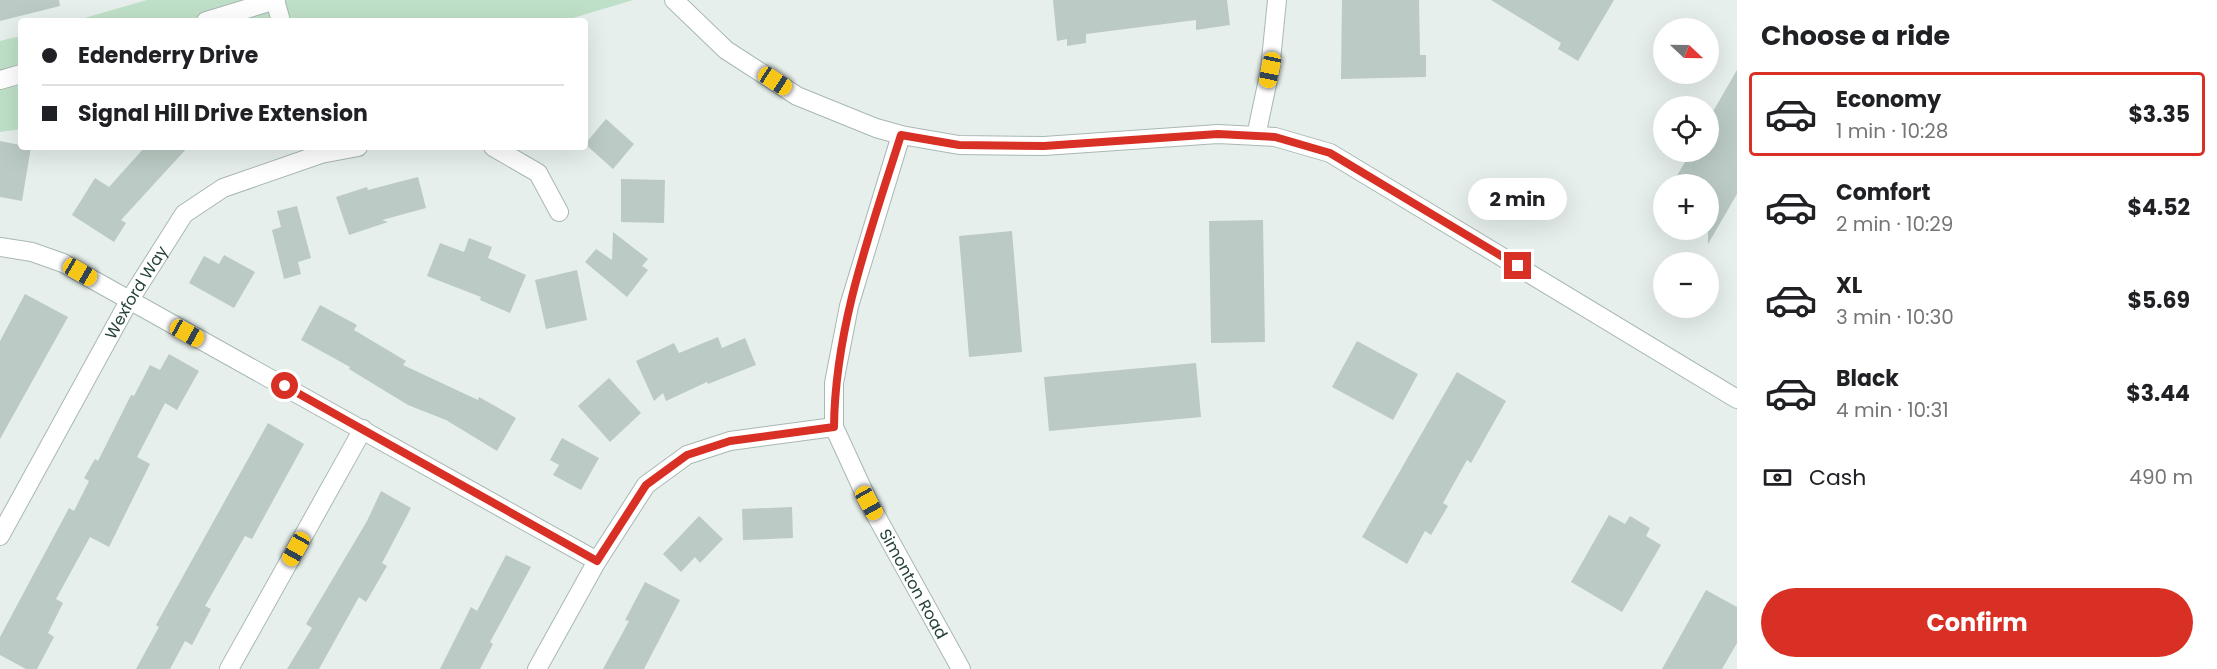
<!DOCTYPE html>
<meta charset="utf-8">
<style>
body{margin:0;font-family:Poppins,sans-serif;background:#f2f2f2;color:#202124;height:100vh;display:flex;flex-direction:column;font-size:22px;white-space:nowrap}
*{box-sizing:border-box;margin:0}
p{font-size:20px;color:#757577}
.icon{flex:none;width:33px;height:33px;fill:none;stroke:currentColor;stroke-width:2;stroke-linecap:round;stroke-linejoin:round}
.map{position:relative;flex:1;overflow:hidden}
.sheet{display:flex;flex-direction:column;background:#fff;width:480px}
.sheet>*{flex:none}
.top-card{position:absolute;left:18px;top:18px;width:570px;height:132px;border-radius:6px;box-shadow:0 6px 24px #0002;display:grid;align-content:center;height:132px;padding:0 24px;background:#fff}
.needle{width:39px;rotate:112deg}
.tools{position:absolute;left:1653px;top:18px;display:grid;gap:12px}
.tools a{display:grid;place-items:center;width:66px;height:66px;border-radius:50%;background:#fff;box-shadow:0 6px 24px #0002;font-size:30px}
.end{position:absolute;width:27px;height:27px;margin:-14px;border:8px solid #d93025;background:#fff;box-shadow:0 0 0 3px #fff}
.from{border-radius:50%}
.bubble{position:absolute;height:42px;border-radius:21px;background:#fff;box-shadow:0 6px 24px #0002;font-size:20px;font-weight:700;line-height:42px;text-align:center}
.car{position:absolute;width:18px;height:36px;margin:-18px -9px;border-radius:8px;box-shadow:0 0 4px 2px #0007;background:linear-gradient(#f5c518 24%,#345 0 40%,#f5c518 0 76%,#345 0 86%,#f5c518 0)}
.top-card b{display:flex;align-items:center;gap:21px;height:57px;font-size:22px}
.top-card b+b{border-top:2px solid #e0e0e0}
.top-card i{width:15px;height:15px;background:#202124}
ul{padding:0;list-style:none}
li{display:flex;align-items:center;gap:18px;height:84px;margin:0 12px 9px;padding:0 12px;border:3px solid transparent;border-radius:6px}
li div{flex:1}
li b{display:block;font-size:22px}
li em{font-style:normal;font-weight:700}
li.current{border-color:#d93025}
li>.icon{width:54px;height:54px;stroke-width:1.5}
h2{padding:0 24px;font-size:27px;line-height:72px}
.pay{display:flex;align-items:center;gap:15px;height:66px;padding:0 24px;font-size:22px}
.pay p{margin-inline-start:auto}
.button{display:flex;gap:12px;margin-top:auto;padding:12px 24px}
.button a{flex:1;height:69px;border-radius:36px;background:#d93025;color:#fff;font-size:24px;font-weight:700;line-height:69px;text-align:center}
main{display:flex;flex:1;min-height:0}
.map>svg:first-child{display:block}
.green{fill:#bfe0c8}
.building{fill:#bbcac4}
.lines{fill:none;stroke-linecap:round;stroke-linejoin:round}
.minor-casing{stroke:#a8b8b2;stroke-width:20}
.tertiary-casing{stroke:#a8b8b2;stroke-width:20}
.minor{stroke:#fff;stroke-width:18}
.tertiary{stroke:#fff;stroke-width:18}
.route{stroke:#d93025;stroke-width:8}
.labels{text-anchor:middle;stroke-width:6;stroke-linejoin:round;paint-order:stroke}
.street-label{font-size:16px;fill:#24423a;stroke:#f7fbf9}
</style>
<main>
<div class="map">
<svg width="1737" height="669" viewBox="0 0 1737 669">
<rect width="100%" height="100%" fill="#e6efeb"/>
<g class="green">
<path d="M147,0H633L563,21H74Z"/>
<path d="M21,36V129L0,132V41Z"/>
</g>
<g class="building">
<path d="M0,0H59L60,6L0,21Z"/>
<path d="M1053,0H1227L1230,25L1196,30V20L1086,34V43L1067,46V39L1057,41Z"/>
<path d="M1342,0H1419L1420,55H1426V77L1341,79Z"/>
<path d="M1491,0H1614L1578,61L1558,49L1561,43Z"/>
<path d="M1737,70V194L1708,244V184H1672L1691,152H1708V120Z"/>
<path d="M606,119L634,144L613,169L585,144Z"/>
<path d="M0,141L31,147L22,201L0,197Z"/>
<path d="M145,147H188L121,220L126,223L114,242L72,215L95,178L109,187Z"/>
<path d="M418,177L426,208L382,220L388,222L349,235L336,197L367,187L368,190Z"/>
<path d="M621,179L665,180L664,223L621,222Z"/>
<path d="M297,206L311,258L298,262L301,274L284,279L272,230L281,227L277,211Z"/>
<path d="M1263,220L1265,342L1211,343L1209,221Z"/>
<path d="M1012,231L1022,352L969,357L959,236Z"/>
<path d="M613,232L648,259L642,266L648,270L627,297L585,262L596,249L612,260Z"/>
<path d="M469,238L492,247L488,258L526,275L510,313L480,300L481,297L427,276L440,243L464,252Z"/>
<path d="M224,255L255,272L234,308L189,283L204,256L219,264Z"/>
<path d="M577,270L587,320L546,329L535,280Z"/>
<path d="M25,294L68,317L0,439V341Z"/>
<path d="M320,305L357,325L354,330L406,361L403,365L478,400L479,397L516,418L497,451L446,420L408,405L349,369L350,367L301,340Z"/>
<path d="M718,337L722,348L745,338L756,365L708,384L707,382L666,401L663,393L654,401L636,361L674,343L679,353Z"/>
<path d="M1357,341L1418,374L1393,420L1332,387Z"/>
<path d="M169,354L199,371L177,410L165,403L137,457L150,464L109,547L90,537L56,599L63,603L48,633L54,637L37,669H26L0,655V637L69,508L74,511L89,481L84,478L95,459L98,461L131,395L134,396L150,365L160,370Z"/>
<path d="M1196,363L1201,417L1049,431L1044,377Z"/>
<path d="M1457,372L1506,401L1471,463L1467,460L1443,503L1448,506L1431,535L1425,531L1407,564L1362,537Z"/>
<path d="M609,378L641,413L610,442L578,406Z"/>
<path d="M268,423L304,444L252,539L245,536L205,606L211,609L192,645L185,641L170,669H136L159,627L156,625Z"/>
<path d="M562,438L599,458L581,490L553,475L559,465L550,460Z"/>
<path d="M381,491L411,508L382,563L387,566L366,602L359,597L319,669H287L312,628L306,624L367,521Z"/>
<path d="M792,507L793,538L743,540L742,509Z"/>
<path d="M1609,515L1625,524L1630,516L1650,528L1646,536L1661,545L1622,612L1571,582Z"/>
<path d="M699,516L723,539L700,563L695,557L681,572L663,554Z"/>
<path d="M506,555L531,567L490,642L493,644L480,669H440L471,607L477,611Z"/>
<path d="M645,582L680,600L644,669H603L629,621L625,620Z"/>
<path d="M1706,590L1737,607V643L1722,669H1662Z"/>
</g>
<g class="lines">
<defs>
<g id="minor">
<path d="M275,0L281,21"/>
<path d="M206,21L276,0"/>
<path d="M0,80L21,74"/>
<path d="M1256,136L1270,70L1277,0"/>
<path d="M493,147L538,173L559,212"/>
<path d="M0,247L32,252L63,263L597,561"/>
<path id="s1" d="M0,536L129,301L184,214L223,188L321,154L358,147"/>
<path d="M229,669L363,429"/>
<path d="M537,669L597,561L646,485L687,455L730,441L834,427"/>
</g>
<g id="tertiary">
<path d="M674,0L726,50L797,96L876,128L901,135L959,145L1044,146L1218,134L1275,137L1330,153L1737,399"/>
<path id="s2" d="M901,135L849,306L834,383V427L869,503L961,669"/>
</g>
</defs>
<use href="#minor" class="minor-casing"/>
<use href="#tertiary" class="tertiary-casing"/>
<use href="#minor" class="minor"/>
<use href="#tertiary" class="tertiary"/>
</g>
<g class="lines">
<path class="route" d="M285,386L597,561L646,485L687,455L730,441L834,427C835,326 871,230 901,135L959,145L1044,146L1218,134L1275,137L1330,153L1518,266"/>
</g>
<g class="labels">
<g class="street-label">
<text dy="6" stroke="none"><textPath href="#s1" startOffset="279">Wexford Way</textPath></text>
<text dy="6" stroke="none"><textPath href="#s2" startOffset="477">Simonton Road</textPath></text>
</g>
</g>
</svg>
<div class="tools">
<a><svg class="needle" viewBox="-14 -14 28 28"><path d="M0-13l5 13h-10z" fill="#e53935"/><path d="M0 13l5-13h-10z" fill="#757577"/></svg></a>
<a><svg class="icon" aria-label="locate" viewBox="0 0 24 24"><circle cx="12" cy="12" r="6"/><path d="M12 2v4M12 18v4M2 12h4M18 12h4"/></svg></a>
<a>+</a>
<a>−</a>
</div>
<i class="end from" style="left:285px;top:386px"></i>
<i class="end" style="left:1518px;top:266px"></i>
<div class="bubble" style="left:1468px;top:178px;width:99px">2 min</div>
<i class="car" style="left:1270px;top:70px;rotate:192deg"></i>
<i class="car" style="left:775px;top:81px;rotate:123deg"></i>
<i class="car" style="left:80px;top:272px;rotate:120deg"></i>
<i class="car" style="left:187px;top:333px;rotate:119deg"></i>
<i class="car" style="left:869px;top:503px;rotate:151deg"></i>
<i class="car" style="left:296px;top:549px;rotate:209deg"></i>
<div class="top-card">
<b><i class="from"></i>Edenderry Drive</b>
<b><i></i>Signal Hill Drive Extension</b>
</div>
</div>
<section class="sheet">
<h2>Choose a ride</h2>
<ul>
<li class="current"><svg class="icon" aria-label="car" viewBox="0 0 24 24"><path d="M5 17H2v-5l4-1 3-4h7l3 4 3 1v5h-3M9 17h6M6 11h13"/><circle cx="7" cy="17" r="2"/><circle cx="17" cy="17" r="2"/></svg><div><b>Economy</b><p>1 min · 10:28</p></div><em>$3.35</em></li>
<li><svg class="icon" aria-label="car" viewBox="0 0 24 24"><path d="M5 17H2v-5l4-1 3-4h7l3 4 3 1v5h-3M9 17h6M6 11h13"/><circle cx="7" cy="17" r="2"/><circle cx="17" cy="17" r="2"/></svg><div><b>Comfort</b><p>2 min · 10:29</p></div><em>$4.52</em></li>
<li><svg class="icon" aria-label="car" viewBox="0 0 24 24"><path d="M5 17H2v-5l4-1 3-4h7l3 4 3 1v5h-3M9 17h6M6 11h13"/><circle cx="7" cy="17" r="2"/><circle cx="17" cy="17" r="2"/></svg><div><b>XL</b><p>3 min · 10:30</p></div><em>$5.69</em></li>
<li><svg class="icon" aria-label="car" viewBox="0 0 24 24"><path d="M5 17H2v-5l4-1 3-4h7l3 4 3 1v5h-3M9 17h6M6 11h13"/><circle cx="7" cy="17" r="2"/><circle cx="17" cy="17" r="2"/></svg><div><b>Black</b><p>4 min · 10:31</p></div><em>$3.44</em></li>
</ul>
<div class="pay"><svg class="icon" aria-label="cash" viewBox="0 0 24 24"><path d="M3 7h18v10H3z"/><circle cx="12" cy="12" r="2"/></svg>Cash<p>490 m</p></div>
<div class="button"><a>Confirm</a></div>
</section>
</main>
